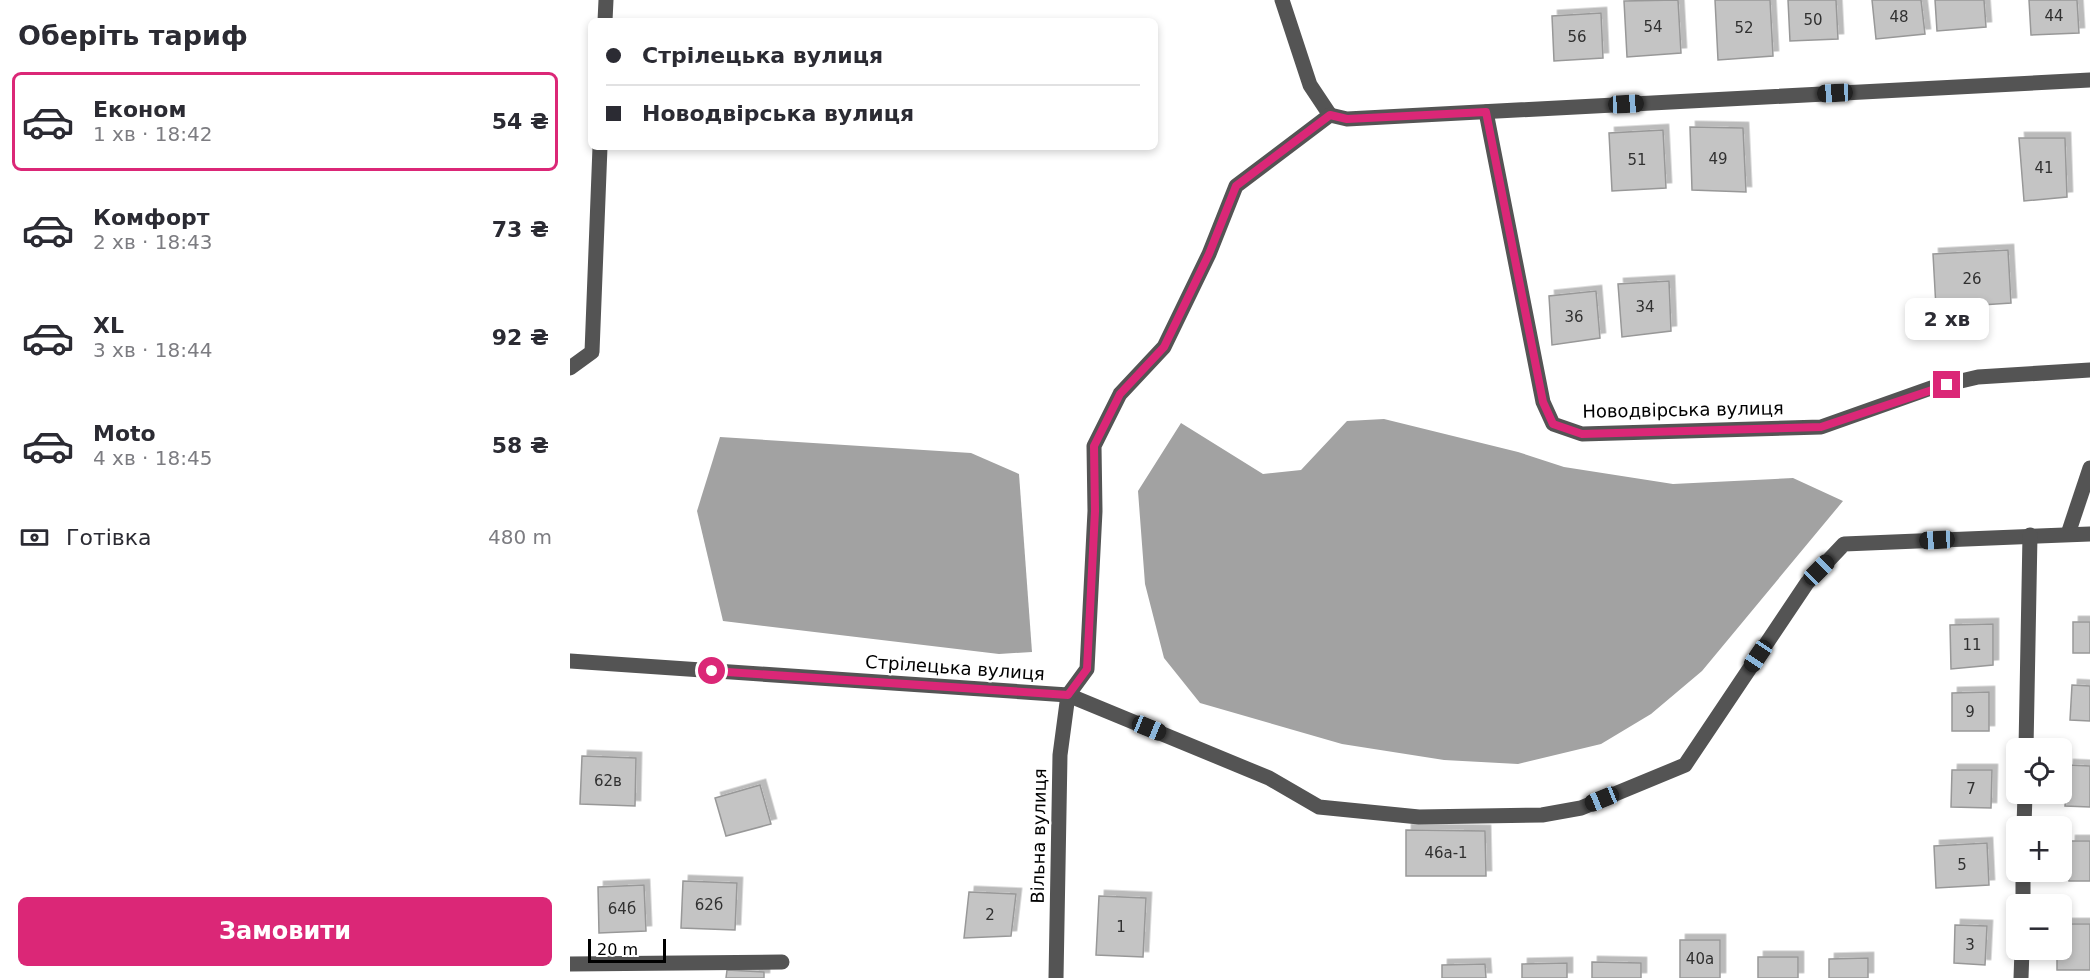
<!DOCTYPE html>
<html lang="uk">
<meta charset="utf-8">
<style>
body{margin:0;font-family:"DejaVu Sans",sans-serif;background:#f7f7f7;color:#2b2b33;height:100vh;display:flex;flex-direction:column;font-size:22px;white-space:nowrap}
*{box-sizing:border-box;margin:0}
p{font-size:20px;color:#7c7c81}
.icon{flex:none;width:33px;height:33px;fill:none;stroke:currentColor;stroke-width:2;stroke-linecap:round;stroke-linejoin:round}
.map{position:relative;flex:1;overflow:hidden}
.panel{display:flex;flex-direction:column;background:#fff;width:570px}
.panel>*{flex:none}
.guide{position:absolute;left:18px;top:18px;width:570px;height:132px;border-radius:9px;box-shadow:0 3px 9px #0003;display:grid;align-content:center;height:132px;padding:0 18px;background:#fff}
.fabs{position:absolute;left:1436px;top:738px;display:grid;gap:12px}
.fabs a{display:grid;place-items:center;width:66px;height:66px;border-radius:9px;background:#fff;box-shadow:0 3px 9px #0003;font-size:30px}
.scale{position:absolute;left:18px;bottom:15px;width:78px;box-sizing:border-box;padding-left:6px;border:3px solid #000;border-top:0;font-size:16px;line-height:21px;white-space:nowrap;color:#000;-webkit-text-stroke:4px #fff;paint-order:stroke}
.end{position:absolute;width:27px;height:27px;margin:-14px;border:8px solid #db2777;background:#fff;box-shadow:0 0 0 3px #fff}
.from{border-radius:50%}
.bubble{position:absolute;height:42px;border-radius:9px;background:#fff;box-shadow:0 3px 9px #0003;font-size:20px;font-weight:800;line-height:42px;text-align:center}
.car{position:absolute;width:18px;height:36px;margin:-18px -9px;border-radius:8px;box-shadow:0 0 4px 2px #0007;background:linear-gradient(#222 24%,#8ab4d8 0 40%,#222 0 76%,#8ab4d8 0 86%,#222 0)}
.guide b{display:flex;align-items:center;gap:21px;height:57px;font-size:22px}
.guide b+b{border-top:2px solid #e1e1e2}
.guide i{width:15px;height:15px;background:#2b2b33}
ul{padding:0;list-style:none}
li{display:flex;align-items:center;gap:18px;height:99px;margin:0 12px 9px;padding:0 6px;border:3px solid transparent;border-radius:9px}
li div{flex:1}
li b{display:block;font-size:22px}
li em{font-style:normal;font-weight:800}
li.current{border-color:#db2777}
li>.icon{width:54px;height:54px;stroke-width:1.5}
h2{padding:0 18px;font-size:27px;line-height:72px}
.pay{display:flex;align-items:center;gap:15px;height:66px;padding:0 18px;font-size:22px}
.pay p{margin-inline-start:auto}
.cta{display:flex;gap:12px;margin-top:auto;padding:12px 18px}
.cta a{flex:1;height:69px;border-radius:9px;background:#db2777;color:#fff;font-size:24px;font-weight:800;line-height:69px;text-align:center}
main{display:flex;flex:1;min-height:0}
.map>svg:first-child{display:block}
.water{fill:#a2a2a2}
.building{fill:#c4c4c4;stroke:#989898;stroke-width:1.5;filter:url(#shadow)}
.lines{fill:none;stroke-linecap:round;stroke-linejoin:round}
.minor{stroke:#545454;stroke-width:15}
.route{stroke:#db2777;stroke-width:8}
.labels{text-anchor:middle;stroke-width:4.5;stroke-linejoin:round;paint-order:stroke}
.number-label{font-size:15px;fill:#313131}
.street-label{font-size:18px;fill:#000;stroke:#fff}
</style>
<main>
<section class="panel">
<h2>Оберіть тариф</h2>
<ul>
<li class="current"><svg class="icon" aria-label="car" viewBox="0 0 24 24"><path d="M5 17H2v-5l4-1 3-4h7l3 4 3 1v5h-3M9 17h6M6 11h13"/><circle cx="7" cy="17" r="2"/><circle cx="17" cy="17" r="2"/></svg><div><b>Економ</b><p>1 хв · 18:42</p></div><em>54 ₴</em></li>
<li><svg class="icon" aria-label="car" viewBox="0 0 24 24"><path d="M5 17H2v-5l4-1 3-4h7l3 4 3 1v5h-3M9 17h6M6 11h13"/><circle cx="7" cy="17" r="2"/><circle cx="17" cy="17" r="2"/></svg><div><b>Комфорт</b><p>2 хв · 18:43</p></div><em>73 ₴</em></li>
<li><svg class="icon" aria-label="car" viewBox="0 0 24 24"><path d="M5 17H2v-5l4-1 3-4h7l3 4 3 1v5h-3M9 17h6M6 11h13"/><circle cx="7" cy="17" r="2"/><circle cx="17" cy="17" r="2"/></svg><div><b>XL</b><p>3 хв · 18:44</p></div><em>92 ₴</em></li>
<li><svg class="icon" aria-label="car" viewBox="0 0 24 24"><path d="M5 17H2v-5l4-1 3-4h7l3 4 3 1v5h-3M9 17h6M6 11h13"/><circle cx="7" cy="17" r="2"/><circle cx="17" cy="17" r="2"/></svg><div><b>Moto</b><p>4 хв · 18:45</p></div><em>58 ₴</em></li>
</ul>
<div class="pay"><svg class="icon" aria-label="cash" viewBox="0 0 24 24"><path d="M3 7h18v10H3z"/><circle cx="12" cy="12" r="2"/></svg>Готівка<p>480 m</p></div>
<div class="cta"><a>Замовити</a></div>
</section>
<div class="map">
<svg width="1520" height="978" viewBox="0 0 1520 978">
<defs>
<filter id="shadow"><feDropShadow dx="5.5" dy="-5.5" stdDeviation="0" flood-color="#0004"/></filter>
</defs>
<rect width="100%" height="100%" fill="#fff"/>
<g class="water">
<path d="M814,419L948,452L994,467L1103,484L1223,478L1273,501L1132,671L1081,714L1031,744L948,764L874,760L772,744L630,703L594,658L575,584L568,491L611,423L693,474L731,470L777,421Z"/>
<path d="M150,437L401,453L449,474L462,652L429,654L153,621L127,511Z"/>
</g>
<g class="building">
<path d="M1108,0L1111,53L1057,57L1054,1Z"/>
<path d="M1145,0H1200L1203,56L1148,60Z"/>
<path d="M1218,0H1266L1268,39L1220,41Z"/>
<path d="M1302,0H1351L1355,34L1306,39Z"/>
<path d="M1365,0H1414L1416,27L1367,31Z"/>
<path d="M1459,0H1507L1509,33L1461,35Z"/>
<path d="M1031,13L1033,58L984,61L982,16Z"/>
<path d="M1120,127L1173,128L1176,192L1122,190Z"/>
<path d="M1093,130L1096,188L1042,191L1039,133Z"/>
<path d="M1449,138H1495L1497,197L1454,201Z"/>
<path d="M1438,250L1441,303L1366,308L1363,254Z"/>
<path d="M1099,281L1101,331L1052,337L1048,284Z"/>
<path d="M1026,291L1030,338L982,345L979,296Z"/>
<rect x="1503" y="622" width="17" height="31"/>
<path d="M1423,624V665L1381,669L1380,625Z"/>
<path d="M1502,685L1520,686V721L1500,720Z"/>
<path d="M1419,692V731H1382V693Z"/>
<path d="M12,756L66,758L65,806L10,804Z"/>
<path d="M1498,765L1520,766V807L1495,806Z"/>
<path d="M1382,770H1422L1421,808L1381,807Z"/>
<path d="M190,785L201,824L156,836L145,798Z"/>
<path d="M836,830L915,831L916,876H836Z"/>
<path d="M1500,841H1520V881H1499Z"/>
<path d="M1417,843L1419,885L1366,888L1364,846Z"/>
<path d="M113,881L167,883L165,930L111,928Z"/>
<path d="M74,885L76,931L29,933L28,887Z"/>
<path d="M399,892L446,894L441,936L394,938Z"/>
<path d="M529,896L576,898L573,957L526,955Z"/>
<path d="M1491,924H1520V970H1487V950H1491Z"/>
<path d="M1385,925L1417,926L1415,965L1384,963Z"/>
<rect x="1110" y="940" width="40" height="38"/>
<rect x="1188" y="957" width="40" height="21"/>
<path d="M1298,958V978H1259V959Z"/>
<path d="M1022,962L1071,963V978H1022Z"/>
<path d="M997,963V978H952V964Z"/>
<path d="M915,964L916,978H872V965Z"/>
<path d="M157,970L194,972V978H156Z"/>
</g>
<g class="lines">
<g class="minor">
<path d="M712,0L740,85L760,115"/>
<path d="M35,21L36,0"/>
<path d="M916,112L973,402L983,424L1012,434L1251,427L1361,388L1408,377L1520,370"/>
<path d="M760,115L777,119L1520,80"/>
<path d="M0,368L22,352L30,147"/>
<path d="M1498,534L1520,468"/>
<path d="M0,661L498,695L699,778L749,807L849,817L972,815L1011,808L1115,765L1237,583L1274,544L1520,534"/>
<path d="M1456,748L1460,535"/>
<path d="M1454,826L1455,794"/>
<path d="M1453,904V872"/>
<path d="M0,964L212,962"/>
<path d="M486,978L490,755L498,695L517,669L525,511L524,446L550,394L594,347L639,254L666,186L760,115"/>
<path d="M1451,978L1452,950"/>
</g>
</g>
<g class="lines">
<path class="route" d="M142,671L498,695L517,669L525,511L524,446L550,394L594,347L639,254L666,186L760,115L777,119L916,112L973,402L983,424L1012,434L1251,427L1377,385"/>
</g>
<g class="labels">
<g class="number-label">
<text x="1484" y="21">44</text>
<text x="1329" y="22">48</text>
<text x="1243" y="25">50</text>
<text x="1083" y="32">54</text>
<text x="1174" y="33">52</text>
<text x="1007" y="42">56</text>
<text x="1148" y="164">49</text>
<text x="1067" y="165">51</text>
<text x="1474" y="173">41</text>
<text x="1402" y="284">26</text>
<text x="1075" y="312">34</text>
<text x="1004" y="322">36</text>
<text x="1402" y="650">11</text>
<text x="1400" y="717">9</text>
<text x="38" y="786">62в</text>
<text x="1401" y="794">7</text>
<text x="876" y="858">46а-1</text>
<text x="1392" y="870">5</text>
<text x="139" y="910">62б</text>
<text x="52" y="914">64б</text>
<text x="420" y="920">2</text>
<text x="551" y="932">1</text>
<text x="1400" y="950">3</text>
<text x="1130" y="964">40а</text>
</g>
<g class="street-label">
<text transform="translate(1113 410) rotate(-1)" y="6">Новодвірська вулиця</text>
<text transform="translate(385 668) rotate(4)" y="6">Стрілецька вулиця</text>
<text transform="translate(469 836) rotate(-89)" y="6">Вільна вулиця</text>
</g>
</g>
</svg>
<div class="fabs">
<a><svg class="icon" aria-label="locate" viewBox="0 0 24 24"><circle cx="12" cy="12" r="6"/><path d="M12 2v4M12 18v4M2 12h4M18 12h4"/></svg></a>
<a>+</a>
<a>−</a>
</div>
<div class="scale">20 m</div>
<i class="end from" style="left:142px;top:671px"></i>
<i class="end" style="left:1377px;top:385px"></i>
<div class="bubble" style="left:1335px;top:298px;width:84px">2 хв</div>
<i class="car" style="left:1265px;top:93px;rotate:267deg"></i>
<i class="car" style="left:1056px;top:104px;rotate:87deg"></i>
<i class="car" style="left:1367px;top:540px;rotate:267deg"></i>
<i class="car" style="left:1249px;top:570px;rotate:45deg"></i>
<i class="car" style="left:1188px;top:656px;rotate:214deg"></i>
<i class="car" style="left:579px;top:728px;rotate:112deg"></i>
<i class="car" style="left:1032px;top:799px;rotate:248deg"></i>
<div class="guide">
<b><i class="from"></i>Стрілецька вулиця</b>
<b><i></i>Новодвірська вулиця</b>
</div>
</div>
</main>
